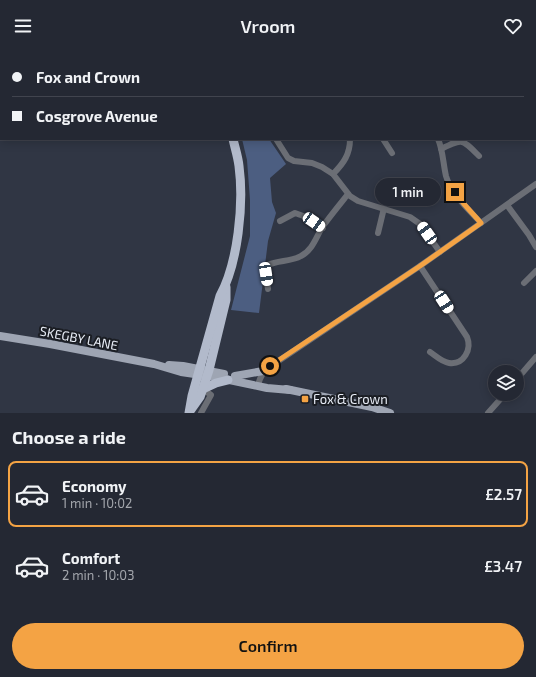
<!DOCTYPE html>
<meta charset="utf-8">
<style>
body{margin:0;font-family:"Exo 2",sans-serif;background:#30343f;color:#f1f3f6;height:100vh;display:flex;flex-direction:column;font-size:15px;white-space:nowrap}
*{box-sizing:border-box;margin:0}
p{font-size:13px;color:#a3a6ac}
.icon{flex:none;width:22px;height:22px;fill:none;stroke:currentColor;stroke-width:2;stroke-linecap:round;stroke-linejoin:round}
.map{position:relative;height:361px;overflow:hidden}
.drawer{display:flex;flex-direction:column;background:#242833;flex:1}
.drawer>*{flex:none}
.top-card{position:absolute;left:0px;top:0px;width:536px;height:88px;box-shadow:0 2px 10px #0003,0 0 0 1px #41444e;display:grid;align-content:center;height:88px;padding:0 12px;background:#242833}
.buttons{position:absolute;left:488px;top:313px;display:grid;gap:8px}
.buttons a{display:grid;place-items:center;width:36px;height:36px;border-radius:50%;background:#242833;box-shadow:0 2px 10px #0003,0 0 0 1px #41444e;font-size:20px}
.end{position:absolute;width:18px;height:18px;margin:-9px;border:5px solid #f4a344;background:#111;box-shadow:0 0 0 2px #111}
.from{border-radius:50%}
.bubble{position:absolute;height:28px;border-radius:14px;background:#242833;box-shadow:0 2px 10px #0003,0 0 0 1px #41444e;font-size:13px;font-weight:600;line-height:28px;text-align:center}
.car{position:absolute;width:12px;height:24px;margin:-12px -6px;border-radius:5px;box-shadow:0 0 3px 1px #0007;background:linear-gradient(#fff 24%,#345 0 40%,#fff 0 76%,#345 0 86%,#fff 0)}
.top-card b{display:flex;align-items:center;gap:14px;height:38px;font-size:15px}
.top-card b+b{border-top:1px solid #41444e}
.top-card i{width:10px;height:10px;background:#f1f3f6}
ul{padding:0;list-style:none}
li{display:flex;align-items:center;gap:12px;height:66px;margin:0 8px 6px;padding:0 4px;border:2px solid transparent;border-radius:8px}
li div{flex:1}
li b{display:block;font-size:15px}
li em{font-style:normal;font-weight:600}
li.selected{border-color:#f4a344}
li>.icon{width:36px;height:36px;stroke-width:1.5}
h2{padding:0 12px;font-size:18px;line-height:48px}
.primary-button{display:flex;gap:8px;margin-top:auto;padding:8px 12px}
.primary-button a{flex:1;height:46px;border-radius:24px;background:#f4a344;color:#111;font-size:16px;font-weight:600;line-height:46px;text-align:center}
header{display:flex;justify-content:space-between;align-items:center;height:52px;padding:0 12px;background:#242833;font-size:18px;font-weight:600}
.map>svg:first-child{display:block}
.green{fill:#4c5e81}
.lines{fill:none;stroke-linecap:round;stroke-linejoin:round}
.minor{stroke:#6b6e75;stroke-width:6}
.major{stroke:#9ea5b3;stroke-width:8}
.highway{stroke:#b2bacb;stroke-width:9}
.route{stroke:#f4a344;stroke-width:5}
.poi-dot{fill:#f4a344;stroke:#1b1e24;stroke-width:1.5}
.labels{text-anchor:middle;stroke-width:4;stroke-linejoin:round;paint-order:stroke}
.street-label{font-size:13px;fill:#e7ecf5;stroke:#1b1e24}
.poi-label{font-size:13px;fill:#e7ecf5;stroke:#1b1e24;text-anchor:start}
</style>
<header><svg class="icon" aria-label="menu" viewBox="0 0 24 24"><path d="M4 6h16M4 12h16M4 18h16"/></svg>Vroom<svg class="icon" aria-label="heart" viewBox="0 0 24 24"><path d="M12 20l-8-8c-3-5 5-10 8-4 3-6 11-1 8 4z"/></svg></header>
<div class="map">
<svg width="536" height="361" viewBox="0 0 536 361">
<rect width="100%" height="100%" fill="#303644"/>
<path class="green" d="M242,87H269L286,112L270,126L272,150L276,161L268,189L259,261L231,258L250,184V148L247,108Z"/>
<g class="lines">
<g class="minor">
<path d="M329,0L330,1"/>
<path d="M535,3L536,4"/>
<path d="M276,87L288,106L294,109L312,111L322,115L333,122L350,144L358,149L410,165L420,172L440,200"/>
<path d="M383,87L392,101"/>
<path d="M438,87C443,98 443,111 446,124C451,142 469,158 481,171"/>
<path d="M441,97C463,86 462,87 479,104"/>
<path d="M333,122C344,111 350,102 350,87"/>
<path d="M507,153L529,183L536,195"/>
<path d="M280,169L295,161L306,165L323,176"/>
<path d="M378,181L384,156"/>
<path d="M420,214L467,285C472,297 464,313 449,311C442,310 436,304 430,300"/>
<path d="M524,231L536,219"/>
<path d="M268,237L266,222L268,213C278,208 291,210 301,204C313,198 316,185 323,174C331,163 340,152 348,142"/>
<path d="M517,327L536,305"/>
<path d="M258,334C260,324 263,320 271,314L420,214L536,132"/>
<path d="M201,361L211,343L203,337"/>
<path d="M488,361L505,342"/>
</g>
<g class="major">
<path d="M0,284L50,292L154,312L181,320L215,325L267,336L290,338"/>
<path d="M169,313L183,314L224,322"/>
<path d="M235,324L263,319"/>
<path d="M286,337L372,355L390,361"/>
</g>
<g class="highway">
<path d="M196,0V1"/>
<path d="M203,337L216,331L228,328"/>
<path d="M190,359L200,345L209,318L226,248V235"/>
<path d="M189,361L192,344L220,244C238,211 244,152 239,114C238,105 235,96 233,87"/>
</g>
</g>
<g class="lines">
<path class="route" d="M270,314L420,214L481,171L464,152L455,140"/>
</g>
<rect class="poi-dot" x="301" y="343" width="8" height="8" rx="2"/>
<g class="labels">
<g class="street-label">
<text transform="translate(79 286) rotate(11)" y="5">SKEGBY LANE</text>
</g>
<g class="poi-label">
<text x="313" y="352">Fox &amp; Crown</text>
</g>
</g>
</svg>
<div class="buttons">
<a><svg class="icon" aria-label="layers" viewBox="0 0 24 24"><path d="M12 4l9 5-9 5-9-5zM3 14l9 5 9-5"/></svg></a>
</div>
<i class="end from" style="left:270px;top:314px"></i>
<i class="end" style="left:455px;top:140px"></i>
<div class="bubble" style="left:375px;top:126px;width:66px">1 min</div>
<i class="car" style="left:314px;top:170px;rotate:124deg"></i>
<i class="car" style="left:427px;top:181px;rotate:325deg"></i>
<i class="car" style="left:266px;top:222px;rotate:171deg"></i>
<i class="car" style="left:444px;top:250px;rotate:147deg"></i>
<div class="top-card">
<b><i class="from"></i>Fox and Crown</b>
<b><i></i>Cosgrove Avenue</b>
</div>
</div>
<section class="drawer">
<h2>Choose a ride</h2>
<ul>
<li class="selected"><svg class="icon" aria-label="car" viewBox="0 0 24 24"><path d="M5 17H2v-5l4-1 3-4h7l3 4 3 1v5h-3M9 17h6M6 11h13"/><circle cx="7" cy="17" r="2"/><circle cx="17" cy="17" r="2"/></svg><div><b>Economy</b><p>1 min · 10:02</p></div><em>£2.57</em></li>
<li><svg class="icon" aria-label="car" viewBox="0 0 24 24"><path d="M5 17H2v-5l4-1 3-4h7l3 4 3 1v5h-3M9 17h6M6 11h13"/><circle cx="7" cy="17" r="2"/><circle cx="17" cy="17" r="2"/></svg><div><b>Comfort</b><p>2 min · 10:03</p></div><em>£3.47</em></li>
</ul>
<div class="primary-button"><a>Confirm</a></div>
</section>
